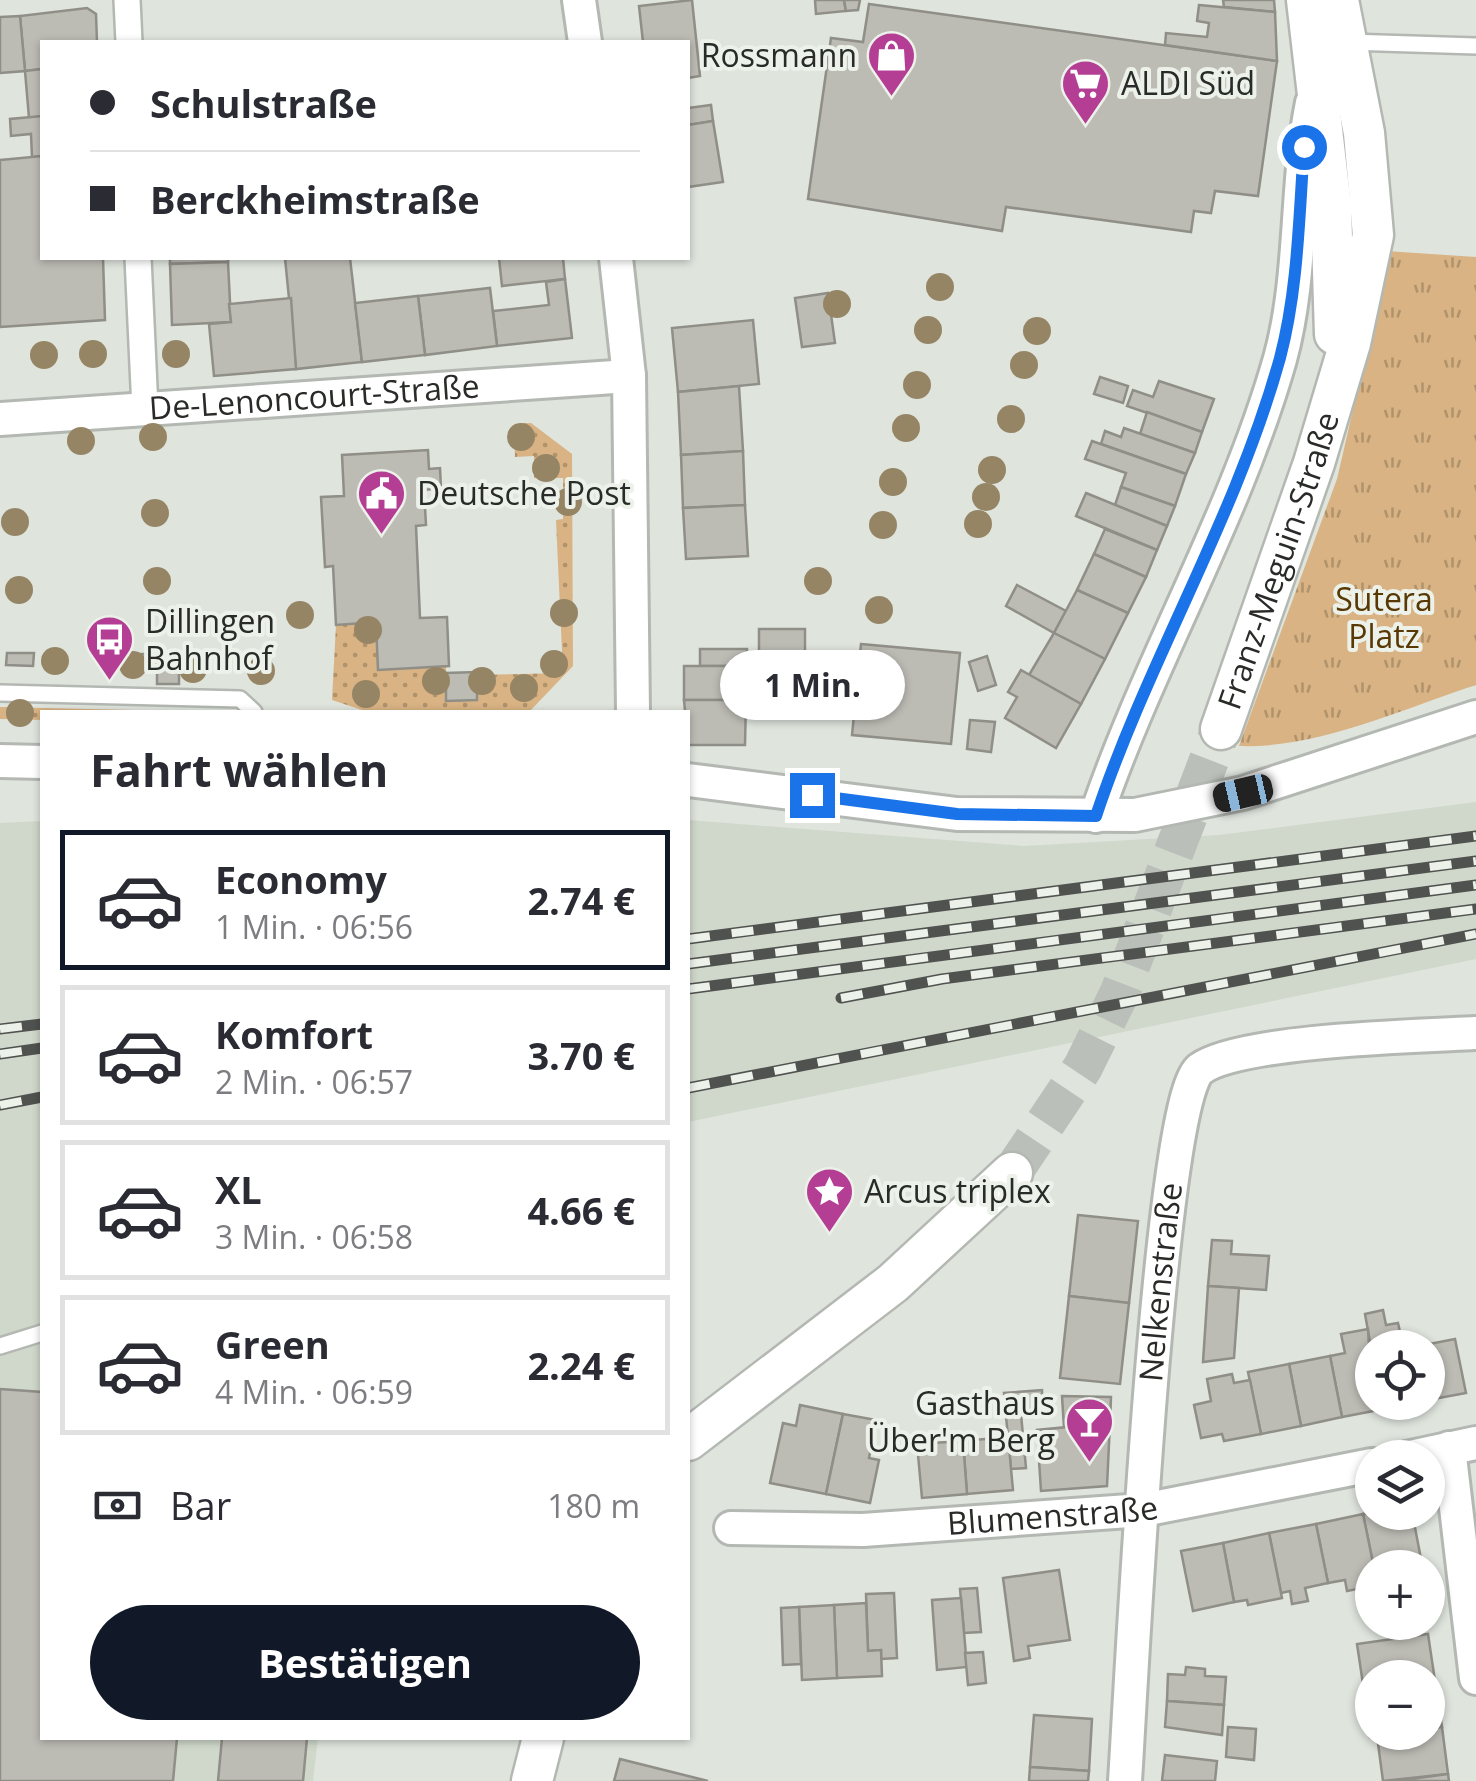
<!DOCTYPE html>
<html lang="de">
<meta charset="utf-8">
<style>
body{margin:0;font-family:"Open Sans",sans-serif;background:#f7f7f7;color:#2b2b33;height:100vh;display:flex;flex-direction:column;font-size:38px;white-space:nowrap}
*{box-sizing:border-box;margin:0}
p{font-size:32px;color:#7c7c81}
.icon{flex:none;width:55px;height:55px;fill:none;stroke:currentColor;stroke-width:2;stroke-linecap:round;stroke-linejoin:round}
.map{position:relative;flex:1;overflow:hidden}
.sheet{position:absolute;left:40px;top:710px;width:650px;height:1030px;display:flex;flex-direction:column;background:#fff;border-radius:0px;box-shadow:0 2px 8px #0004}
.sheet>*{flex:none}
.top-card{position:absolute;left:40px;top:40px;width:650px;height:220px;border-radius:0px;box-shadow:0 2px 8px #0004;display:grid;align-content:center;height:220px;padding:0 50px;background:#fff}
.fabs{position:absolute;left:1355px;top:1330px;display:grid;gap:20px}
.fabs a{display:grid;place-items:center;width:90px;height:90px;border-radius:50%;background:#fff;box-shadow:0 2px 8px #0004;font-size:50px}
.end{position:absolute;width:45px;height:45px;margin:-22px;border:12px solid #1a73e8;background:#fff;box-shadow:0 0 0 5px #fff}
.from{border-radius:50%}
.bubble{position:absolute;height:70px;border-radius:35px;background:#fff;box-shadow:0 2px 8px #0004;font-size:32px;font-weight:700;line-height:70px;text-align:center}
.car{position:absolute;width:30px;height:60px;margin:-30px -15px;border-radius:12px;box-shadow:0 0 8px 2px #0007;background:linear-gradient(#222 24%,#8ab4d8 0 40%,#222 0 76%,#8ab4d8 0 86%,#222 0)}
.top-card b{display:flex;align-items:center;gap:35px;height:95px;font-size:38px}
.top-card b+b{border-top:2px solid #e1e1e2}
.top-card i{width:25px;height:25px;background:#2b2b33}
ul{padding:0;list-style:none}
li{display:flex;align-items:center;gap:30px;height:140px;margin:0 20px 15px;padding:0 30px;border:5px solid #e1e1e2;border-radius:0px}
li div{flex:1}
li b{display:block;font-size:38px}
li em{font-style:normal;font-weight:700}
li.selected{border-color:#111827}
li>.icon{width:90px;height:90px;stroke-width:1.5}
h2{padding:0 50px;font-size:45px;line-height:120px}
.pay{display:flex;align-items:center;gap:25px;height:110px;padding:0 50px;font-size:38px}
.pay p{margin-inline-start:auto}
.cta{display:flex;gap:20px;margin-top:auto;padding:20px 50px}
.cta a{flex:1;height:115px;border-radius:60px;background:#111827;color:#fff;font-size:40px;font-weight:700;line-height:115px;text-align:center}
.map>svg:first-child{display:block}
.built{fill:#cfd8cb}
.grass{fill:url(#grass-dots)}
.park{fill:url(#park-tufts)}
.building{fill:#bcbbb4;stroke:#8f8e87;stroke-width:2.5}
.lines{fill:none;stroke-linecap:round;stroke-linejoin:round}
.tertiary-tunnel{stroke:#bbbfb9;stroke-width:40;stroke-dasharray:40 20;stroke-linecap:butt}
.service-casing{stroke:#b4b8b2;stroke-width:20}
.pedestrian-casing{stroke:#b4b8b2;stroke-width:30}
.minor-casing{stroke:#b4b8b2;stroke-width:38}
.tertiary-casing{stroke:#b4b8b2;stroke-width:45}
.service{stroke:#fff;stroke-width:15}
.pedestrian{stroke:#fff;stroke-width:25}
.minor{stroke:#fff;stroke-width:32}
.tertiary{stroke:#fff;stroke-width:40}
.rail-casing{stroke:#50524f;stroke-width:11}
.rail{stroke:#ecf1ea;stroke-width:8;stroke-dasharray:22;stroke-linecap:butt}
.tree{fill:#958565}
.route{stroke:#1a73e8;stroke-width:12}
.labels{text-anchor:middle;stroke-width:8;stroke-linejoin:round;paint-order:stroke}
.poi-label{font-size:32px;fill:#292b28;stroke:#ecf1ea;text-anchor:start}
.street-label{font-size:32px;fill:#292b28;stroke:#ecf1ea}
.park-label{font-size:32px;fill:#583803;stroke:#ecf1ea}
</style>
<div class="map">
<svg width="1476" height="1781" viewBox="0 0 1476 1781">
<defs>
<pattern id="grass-dots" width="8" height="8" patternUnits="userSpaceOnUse" patternTransform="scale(2.5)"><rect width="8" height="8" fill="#d9b383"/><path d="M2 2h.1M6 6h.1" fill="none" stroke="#b0926b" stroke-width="1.8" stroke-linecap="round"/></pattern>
<pattern id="park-tufts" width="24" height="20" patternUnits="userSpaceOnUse" patternTransform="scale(2.5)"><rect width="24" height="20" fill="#d9b383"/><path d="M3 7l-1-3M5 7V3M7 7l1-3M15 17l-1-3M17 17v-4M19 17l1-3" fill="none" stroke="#b0926b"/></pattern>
</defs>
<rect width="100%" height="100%" fill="#dfe4dd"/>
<g class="built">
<path d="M1476,802V959L688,1122V820L1024,846L1219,835Z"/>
<path d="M42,821V1738H318L313,1781H0V823Z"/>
</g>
<g class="grass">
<path d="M531,423L572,454L573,666L529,712H368L332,700L336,625L376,622L379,670L446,666V700L477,675L563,673L556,520L563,519V478H534V456L515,457L514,424Z"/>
<path d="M0,707L223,712H42V720L0,719Z"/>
</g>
<path class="park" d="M1371,250L1476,257V685C1402,709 1317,749 1239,746L1337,479L1361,375Z"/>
<g class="building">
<path d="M692,0L700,76L688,78V42H643L639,6Z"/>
<path d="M815,0H844L846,11L816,14Z"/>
<path d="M844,0H860L858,10L846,11Z"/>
<path d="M1223,0H1274L1275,12L1224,7Z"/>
<path d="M869,4L1277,61L1258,196L1215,191L1211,213L1194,211L1191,232L1006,207L1002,231L808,199L831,38L863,42Z"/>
<path d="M1199,5L1275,12L1277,61L1165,45L1166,33L1207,37L1209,23L1197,21Z"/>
<path d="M87,8L96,14L97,42H42V69L25,71L20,16Z"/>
<path d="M20,16L25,71L0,73V17Z"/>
<path d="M42,69V116L29,118L25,71Z"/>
<path d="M711,105L713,121L688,125V108Z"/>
<path d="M42,116V156L32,157L31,134L11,136L10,119Z"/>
<path d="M713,121L723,182L688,187V125Z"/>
<path d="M42,156V258H103L105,320L0,327V160Z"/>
<path d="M170,258H228V262L170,264Z"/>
<path d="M285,258H350L362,362L296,369Z"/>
<path d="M499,258H563L565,279L502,286Z"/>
<path d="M228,262L231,322L172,325L170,264Z"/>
<path d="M565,279L572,338L497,346L493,311L549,305L546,282Z"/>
<path d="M490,288L497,346L425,355L418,296Z"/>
<path d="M828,293L835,343L802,347L795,298Z"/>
<path d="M418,296L425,355L362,362L355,303Z"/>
<path d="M291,298L296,369L214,376L209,324L231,322L229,304Z"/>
<path d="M753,320L759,384L678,392L672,328Z"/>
<path d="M1100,377L1128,386L1123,403L1094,394Z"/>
<path d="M1159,381L1214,399L1202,432L1127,406L1133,390L1153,397Z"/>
<path d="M739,386L743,451L681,455L678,392Z"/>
<path d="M1147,412L1202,432L1195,453L1140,434Z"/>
<path d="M1124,428L1195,453L1186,474L1101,444L1105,431L1121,437Z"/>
<path d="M1092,441L1186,474L1175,506L1121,487L1126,473L1085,459Z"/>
<path d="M428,450L429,469L440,468L441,488L424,490L426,525L416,526L420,618L447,617L449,666L378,670L376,622L336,625L333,566L325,567L321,497L344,496L342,455Z"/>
<path d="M743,451L745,505L683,508L681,455Z"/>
<path d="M1121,487L1175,506L1167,526L1115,505Z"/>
<path d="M1086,493L1167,526L1157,550L1076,516Z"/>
<path d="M745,505L748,556L686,559L683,508Z"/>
<path d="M1105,529L1157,550L1146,577L1094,554Z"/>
<path d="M1094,554L1146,577L1128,613L1077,590Z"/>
<path d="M1017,585L1066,611L1054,633L1006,606Z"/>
<path d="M1077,590L1128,613L1105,659L1054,633Z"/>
<path d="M759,629H805V656L759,655Z"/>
<path d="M1054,633L1105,659L1081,704L1029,675Z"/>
<path d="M861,644L960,653L951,744L852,735Z"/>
<rect x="700" y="649" width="47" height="17"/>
<path d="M7,653H34L33,666L6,665Z"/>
<path d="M140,654H158V664H179V684H157V668H139Z"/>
<path d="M987,656L996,685L978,691L969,662Z"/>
<path d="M684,666H747L746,700H684Z"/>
<path d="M1021,670L1081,704L1056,748L1005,718L1017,697L1008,692Z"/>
<path d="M477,672V700L446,701V673Z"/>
<path d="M684,700H746L745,745H688Z"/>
<path d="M970,720L995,722L991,752L967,749Z"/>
<path d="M1078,1215L1138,1221L1129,1303L1069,1296Z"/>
<path d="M1212,1240L1232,1241L1231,1254L1269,1256L1266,1290L1208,1286Z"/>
<path d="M1208,1286L1239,1288L1234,1358L1203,1362Z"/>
<path d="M1069,1296L1129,1303L1120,1384L1060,1378Z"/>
<path d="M1383,1310L1386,1325L1398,1323L1402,1341L1412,1339L1414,1348H1372V1353L1365,1314Z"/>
<path d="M1368,1329L1372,1402H1382L1384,1409L1342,1417L1330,1356L1345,1353L1341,1334Z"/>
<path d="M1455,1339L1466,1393L1428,1400V1348L1414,1347Z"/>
<path d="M1330,1356L1342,1417L1301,1426L1289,1364Z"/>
<path d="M1289,1364L1301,1426L1261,1434L1248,1372Z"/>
<path d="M1232,1374L1234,1383L1250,1380L1261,1434L1224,1441L1222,1434L1201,1438L1194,1405L1211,1401L1207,1379Z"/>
<path d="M0,1389L42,1392V1738H177L173,1781H0Z"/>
<path d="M1042,1390L1043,1412L1006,1416L1004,1393Z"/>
<path d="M1062,1396L1111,1397L1110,1423L1064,1428Z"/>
<path d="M1382,1402H1415L1384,1409Z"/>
<path d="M800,1405L843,1414L826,1494L770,1483L783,1423L796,1426Z"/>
<path d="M843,1414L876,1420L869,1458L879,1460L870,1503L826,1494Z"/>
<path d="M1021,1414L1026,1468L1011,1469L1006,1416Z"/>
<path d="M1110,1423L1107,1486L1041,1491L1037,1430Z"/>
<path d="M1008,1437L1013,1490L967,1494L963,1441Z"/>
<path d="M963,1441L967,1494L922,1498L917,1444Z"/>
<path d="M1412,1512L1422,1564L1374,1568L1363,1514Z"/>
<path d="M1363,1514L1374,1568L1372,1586L1347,1591L1345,1580L1328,1583L1316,1524Z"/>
<path d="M1316,1524L1328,1583L1305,1588L1308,1601L1292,1604L1290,1591L1281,1593L1269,1533Z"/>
<path d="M1269,1533L1282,1598L1248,1605L1247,1600L1234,1602L1223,1543Z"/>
<path d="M1223,1543L1234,1602L1193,1611L1181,1551Z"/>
<path d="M1059,1570L1070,1640L1028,1646L1030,1658L1014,1661L1003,1578Z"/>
<path d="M977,1588L981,1632L964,1633L960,1589Z"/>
<path d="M894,1593L897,1658L881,1659V1650L868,1651L866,1594Z"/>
<path d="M961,1598L967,1667L937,1670L932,1600Z"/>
<path d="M866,1603L868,1651L881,1650L882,1676L837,1678L834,1605Z"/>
<path d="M834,1605L837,1678L802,1680L799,1607Z"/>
<path d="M799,1607L801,1664L783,1665L781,1608Z"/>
<path d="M1428,1634L1435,1681L1372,1678V1689L1364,1691L1357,1644Z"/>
<path d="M983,1652L986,1683L968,1685L965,1653Z"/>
<path d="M1186,1667L1205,1669V1676L1226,1677L1224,1705L1167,1701L1168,1674L1185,1675Z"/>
<path d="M1435,1681L1442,1727L1428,1729V1682Z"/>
<path d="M1372,1689V1732H1402L1370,1737L1364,1691Z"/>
<path d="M1167,1701L1224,1705L1222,1735L1165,1727Z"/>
<path d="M1034,1715L1092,1719L1089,1771L1030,1767Z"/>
<path d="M1228,1727L1256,1729L1254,1760L1226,1757Z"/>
<path d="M1442,1727L1448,1774L1383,1781L1377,1736Z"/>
<path d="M222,1738H307L303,1781H218Z"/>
<path d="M1165,1755L1217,1761L1215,1781H1162Z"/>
<path d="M620,1759L708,1781H614Z"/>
<path d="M1030,1767L1089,1771L1088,1781H1029Z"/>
<path d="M1448,1774L1449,1781H1396Z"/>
</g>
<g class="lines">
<path class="tertiary-tunnel" d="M1012,1173L1083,1067L1120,992L1221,729"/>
<defs>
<g id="service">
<path d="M1348,42L1476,46"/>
<path d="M0,693L240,699L254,712"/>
<path d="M0,1346L42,1333"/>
</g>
<g id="pedestrian">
<path d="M127,0L129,42"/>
<path d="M138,258L145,409"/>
</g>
<g id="minor">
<path d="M579,0L585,42"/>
<path d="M616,258L629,376L633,712"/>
<path id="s1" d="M0,419L629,376"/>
<path d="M0,761L42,762"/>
<path d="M688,780L957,814L1135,815L1243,793L1476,717"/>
<path d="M1096,816C1149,660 1235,517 1280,359C1303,276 1295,187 1312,103"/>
<path d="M1449,1448L1476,1678"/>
<path d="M1406,1458L1476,1443"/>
<path id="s2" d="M731,1528L863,1530L1143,1510L1372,1465"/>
<path id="s3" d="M1125,1781C1131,1692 1159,1099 1200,1069C1240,1040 1420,1036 1476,1033"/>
</g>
<g id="tertiary">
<path d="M1307,0L1331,207L1335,334"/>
<path id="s4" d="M1221,729L1314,463L1350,343L1373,235L1364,133L1338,0"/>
<path d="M688,1440L893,1283L1012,1173"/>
<path d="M532,1781L543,1738"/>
</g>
</defs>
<use href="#service" class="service-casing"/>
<use href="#pedestrian" class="pedestrian-casing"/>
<use href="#minor" class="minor-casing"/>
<use href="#tertiary" class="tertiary-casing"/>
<use href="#service" class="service"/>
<use href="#pedestrian" class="pedestrian"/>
<use href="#minor" class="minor"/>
<use href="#tertiary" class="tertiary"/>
<defs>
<g id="rail">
<path d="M688,939L1476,836"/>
<path d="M688,964L1476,861"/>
<path d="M688,989L1476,885"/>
<path d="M841,998L942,979L1476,909"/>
<path d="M0,1029L42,1024"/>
<path d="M0,1054L42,1048"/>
<path d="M688,1088L1476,934"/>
<path d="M0,1105L42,1097"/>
</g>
</defs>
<use href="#rail" class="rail-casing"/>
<use href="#rail" class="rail"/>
</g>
<g class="tree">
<circle cx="940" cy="287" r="14"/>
<circle cx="837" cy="304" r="14"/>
<circle cx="928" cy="330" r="14"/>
<circle cx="1037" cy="331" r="14"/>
<circle cx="93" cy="354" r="14"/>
<circle cx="176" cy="354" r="14"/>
<circle cx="44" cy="355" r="14"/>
<circle cx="1024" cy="365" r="14"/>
<circle cx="917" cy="385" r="14"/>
<circle cx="1011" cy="419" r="14"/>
<circle cx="906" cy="428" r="14"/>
<circle cx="153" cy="437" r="14"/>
<circle cx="521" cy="437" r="14"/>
<circle cx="81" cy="441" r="14"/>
<circle cx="546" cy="468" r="14"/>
<circle cx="992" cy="470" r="14"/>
<circle cx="893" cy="482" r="14"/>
<circle cx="986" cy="497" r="14"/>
<circle cx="568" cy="502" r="14"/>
<circle cx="155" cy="513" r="14"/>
<circle cx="15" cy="522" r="14"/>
<circle cx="978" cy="524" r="14"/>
<circle cx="883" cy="525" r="14"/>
<circle cx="157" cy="581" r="14"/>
<circle cx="818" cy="581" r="14"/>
<circle cx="19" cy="590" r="14"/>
<circle cx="879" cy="610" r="14"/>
<circle cx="564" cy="613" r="14"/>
<circle cx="300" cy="615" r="14"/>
<circle cx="368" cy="630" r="14"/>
<circle cx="55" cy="661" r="14"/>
<circle cx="554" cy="664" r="14"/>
<circle cx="133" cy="665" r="14"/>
<circle cx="193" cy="669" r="14"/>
<circle cx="261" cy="671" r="14"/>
<circle cx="436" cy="681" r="14"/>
<circle cx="482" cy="681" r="14"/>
<circle cx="524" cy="688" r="14"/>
<circle cx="366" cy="694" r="14"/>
<circle cx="20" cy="713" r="14"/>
</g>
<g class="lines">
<path class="route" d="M812,795L957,814L1096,816C1148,660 1236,517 1280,358C1298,290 1299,217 1304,147"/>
</g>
<defs>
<symbol id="shop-pin" viewBox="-11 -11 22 30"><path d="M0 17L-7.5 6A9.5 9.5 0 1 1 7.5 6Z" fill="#b53e95" stroke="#ecf1ea"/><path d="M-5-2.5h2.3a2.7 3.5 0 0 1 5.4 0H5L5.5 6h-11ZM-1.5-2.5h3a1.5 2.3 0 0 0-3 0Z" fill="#fff"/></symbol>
<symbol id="supermarket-pin" viewBox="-11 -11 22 30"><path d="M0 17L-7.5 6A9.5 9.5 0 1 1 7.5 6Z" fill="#b53e95" stroke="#ecf1ea"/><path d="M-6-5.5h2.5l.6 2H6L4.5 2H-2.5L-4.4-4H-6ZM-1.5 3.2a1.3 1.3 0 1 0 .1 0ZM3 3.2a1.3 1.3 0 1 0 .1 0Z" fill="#fff"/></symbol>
<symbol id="civic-pin" viewBox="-11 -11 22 30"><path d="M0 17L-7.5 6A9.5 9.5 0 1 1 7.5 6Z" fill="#b53e95" stroke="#ecf1ea"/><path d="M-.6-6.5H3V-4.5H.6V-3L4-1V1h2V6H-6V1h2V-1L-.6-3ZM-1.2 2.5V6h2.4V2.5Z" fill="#fff"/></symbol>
<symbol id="bus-pin" viewBox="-11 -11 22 30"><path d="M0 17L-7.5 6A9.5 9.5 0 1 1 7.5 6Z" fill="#b53e95" stroke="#ecf1ea"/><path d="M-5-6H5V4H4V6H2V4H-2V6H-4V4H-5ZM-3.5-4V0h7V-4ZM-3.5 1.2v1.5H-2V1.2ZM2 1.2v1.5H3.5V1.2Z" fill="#fff"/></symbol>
<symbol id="sight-pin" viewBox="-11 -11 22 30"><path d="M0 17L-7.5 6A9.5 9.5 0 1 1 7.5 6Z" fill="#b53e95" stroke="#ecf1ea"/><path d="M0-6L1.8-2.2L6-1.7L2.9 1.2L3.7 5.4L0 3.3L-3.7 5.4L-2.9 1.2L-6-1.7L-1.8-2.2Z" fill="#fff"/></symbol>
<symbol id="bar-pin" viewBox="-11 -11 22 30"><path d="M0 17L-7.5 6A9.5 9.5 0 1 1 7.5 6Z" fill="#b53e95" stroke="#ecf1ea"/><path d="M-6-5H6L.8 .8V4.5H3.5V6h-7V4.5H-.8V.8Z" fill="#fff"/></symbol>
</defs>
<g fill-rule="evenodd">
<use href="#shop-pin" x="864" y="28" width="55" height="75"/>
<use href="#supermarket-pin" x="1058" y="56" width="55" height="75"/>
<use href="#civic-pin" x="354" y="466" width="55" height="75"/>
<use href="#bus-pin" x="82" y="612" width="55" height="75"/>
<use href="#sight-pin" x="802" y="1164" width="55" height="75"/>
<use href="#bar-pin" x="1062" y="1394" width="55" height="75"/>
</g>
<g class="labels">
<g class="poi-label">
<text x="857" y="67" text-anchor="end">Rossmann</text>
<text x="1121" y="95">ALDI Süd</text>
<text x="417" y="505">Deutsche Post</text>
<text x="145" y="633">Dillingen<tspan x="145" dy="37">Bahnhof</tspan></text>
<text x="864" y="1203">Arcus triplex</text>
<text x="1055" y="1415" text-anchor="end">Gasthaus<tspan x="1055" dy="37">Über'm Berg</tspan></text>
</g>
<g class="street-label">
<text dy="11" stroke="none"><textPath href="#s1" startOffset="315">De-Lenoncourt-Straße</textPath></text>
<text dy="11" stroke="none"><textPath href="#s4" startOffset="178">Franz-Meguin-Straße</textPath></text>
<text dy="11" stroke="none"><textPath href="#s3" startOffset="500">Nelkenstraße</textPath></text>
<text dy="11" stroke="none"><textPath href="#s2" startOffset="322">Blumenstraße</textPath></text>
</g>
<g class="park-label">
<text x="1384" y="611">Sutera<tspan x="1384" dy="37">Platz</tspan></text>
</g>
</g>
</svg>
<div class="fabs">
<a><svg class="icon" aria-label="locate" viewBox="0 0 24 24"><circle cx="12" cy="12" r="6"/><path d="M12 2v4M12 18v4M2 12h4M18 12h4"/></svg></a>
<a><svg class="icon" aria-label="layers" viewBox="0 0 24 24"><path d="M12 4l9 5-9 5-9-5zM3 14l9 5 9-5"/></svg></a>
<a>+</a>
<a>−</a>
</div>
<i class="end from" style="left:1304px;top:147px"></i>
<i class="end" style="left:812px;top:795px"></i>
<div class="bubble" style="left:720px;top:650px;width:185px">1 Min.</div>
<i class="car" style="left:1243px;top:793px;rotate:257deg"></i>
<div class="top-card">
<b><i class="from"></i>Schulstraße</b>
<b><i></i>Berckheimstraße</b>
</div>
<section class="sheet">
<h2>Fahrt wählen</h2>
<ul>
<li class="selected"><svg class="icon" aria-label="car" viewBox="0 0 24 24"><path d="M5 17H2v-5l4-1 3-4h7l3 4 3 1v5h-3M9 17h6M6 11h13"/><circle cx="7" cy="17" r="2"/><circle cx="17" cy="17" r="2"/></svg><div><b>Economy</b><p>1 Min. · 06:56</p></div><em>2.74 €</em></li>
<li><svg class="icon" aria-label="car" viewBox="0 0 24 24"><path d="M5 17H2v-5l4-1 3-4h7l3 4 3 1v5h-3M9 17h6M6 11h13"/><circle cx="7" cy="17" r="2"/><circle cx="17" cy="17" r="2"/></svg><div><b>Komfort</b><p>2 Min. · 06:57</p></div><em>3.70 €</em></li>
<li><svg class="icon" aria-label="car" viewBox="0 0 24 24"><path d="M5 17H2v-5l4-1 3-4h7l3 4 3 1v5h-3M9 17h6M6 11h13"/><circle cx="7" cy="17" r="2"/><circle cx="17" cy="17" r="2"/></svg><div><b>XL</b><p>3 Min. · 06:58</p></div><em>4.66 €</em></li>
<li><svg class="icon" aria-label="car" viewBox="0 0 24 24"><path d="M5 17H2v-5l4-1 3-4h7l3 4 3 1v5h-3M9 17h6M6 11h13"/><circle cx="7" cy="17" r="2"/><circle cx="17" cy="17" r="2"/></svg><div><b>Green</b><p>4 Min. · 06:59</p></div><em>2.24 €</em></li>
</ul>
<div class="pay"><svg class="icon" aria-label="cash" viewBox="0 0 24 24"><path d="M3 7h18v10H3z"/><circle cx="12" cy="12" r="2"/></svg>Bar<p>180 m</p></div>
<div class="cta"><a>Bestätigen</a></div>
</section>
</div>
